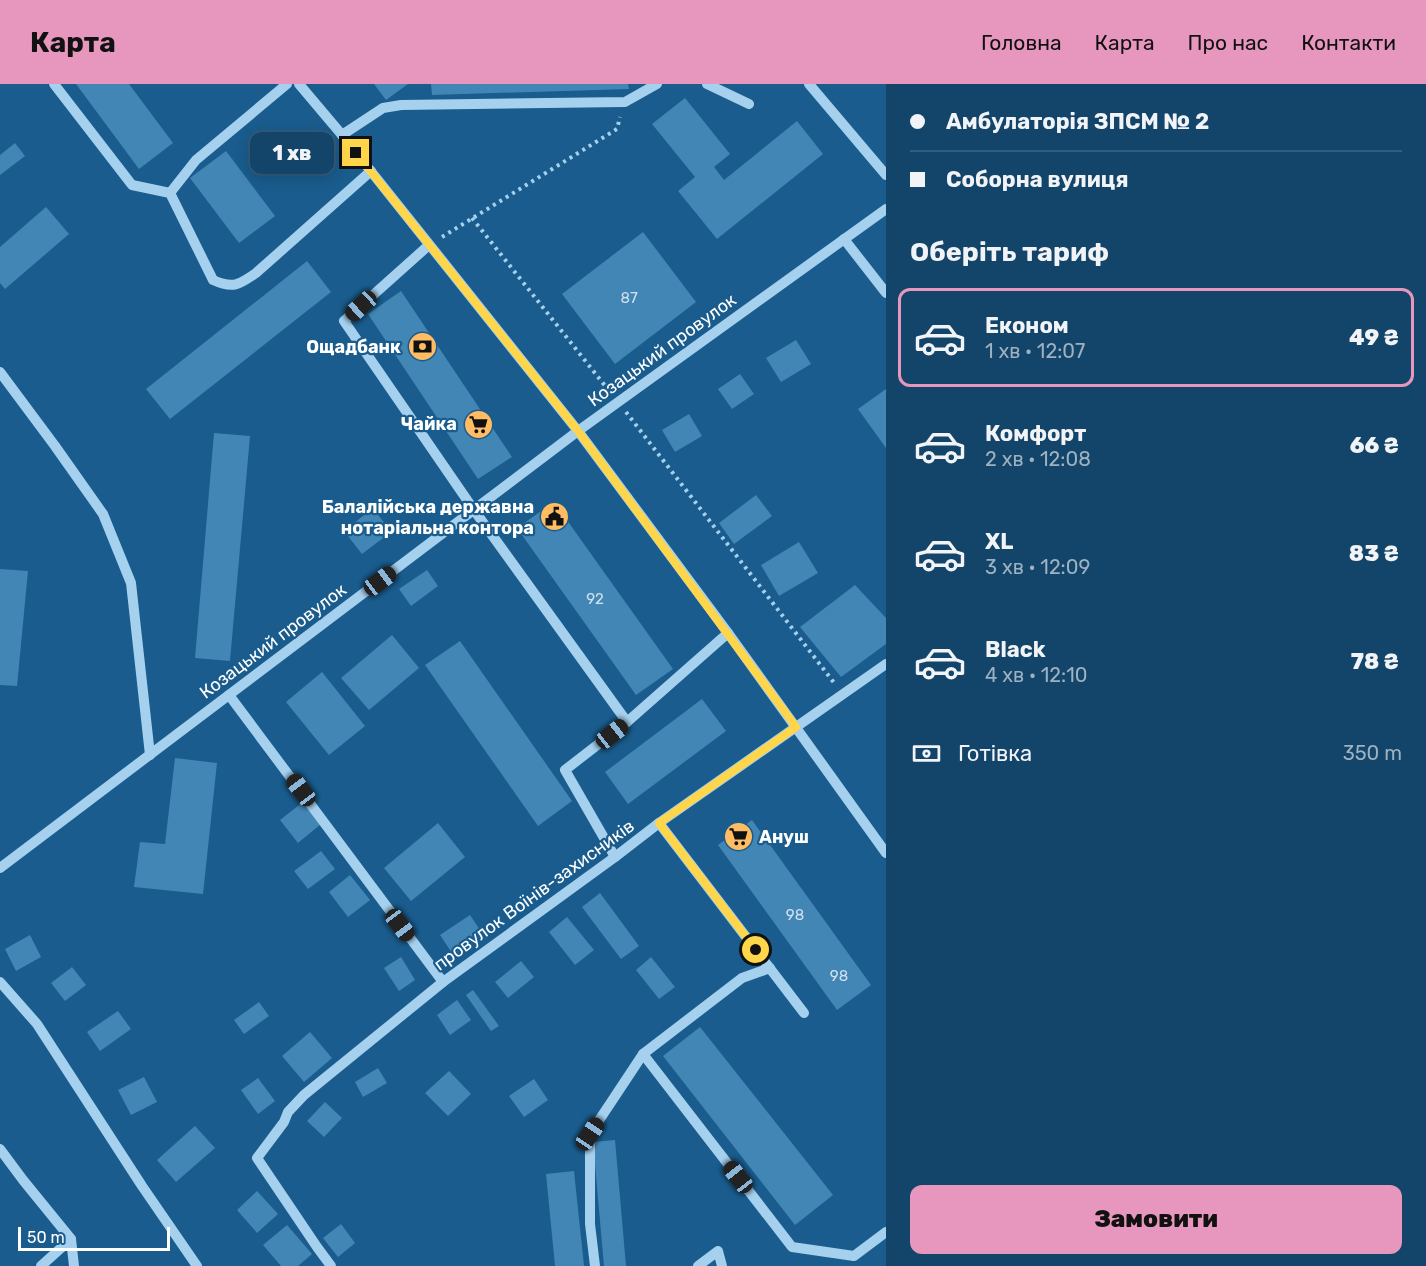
<!DOCTYPE html>
<html lang="uk">
<meta charset="utf-8">
<style>
body{margin:0;font-family:Rubik,sans-serif;background:#204f72;color:#f1f3f6;height:100vh;display:flex;flex-direction:column;font-size:22px;white-space:nowrap}
*{box-sizing:border-box;margin:0}
p{font-size:20px;color:#9db1c1}
.icon{flex:none;width:33px;height:33px;fill:none;stroke:currentColor;stroke-width:2;stroke-linecap:round;stroke-linejoin:round}
.map{position:relative;flex:1;overflow:hidden}
.panel{display:flex;flex-direction:column;background:#13456a;width:540px}
.panel>*{flex:none}
.banner{display:grid;align-content:center;height:132px;padding:0 24px;background:#13456a}
.scale{position:absolute;left:18px;bottom:15px;width:152px;box-sizing:border-box;padding-left:6px;border:3px solid #fff;border-top:0;font-size:16px;line-height:21px;white-space:nowrap;color:#fff;-webkit-text-stroke:4px #195c8d;paint-order:stroke}
.end{position:absolute;width:27px;height:27px;margin:-14px;border:8px solid #ffd54a;background:#111;box-shadow:0 0 0 3px #111}
.from{border-radius:50%}
.bubble{position:absolute;height:42px;border-radius:12px;background:#13456a;box-shadow:0 3px 15px #0003,0 0 0 2px #325d7e;font-size:20px;font-weight:800;line-height:42px;text-align:center}
.car{position:absolute;width:18px;height:36px;margin:-18px -9px;border-radius:8px;box-shadow:0 0 4px 2px #0007;background:linear-gradient(#222 24%,#8ab4d8 0 40%,#222 0 76%,#8ab4d8 0 86%,#222 0)}
.banner b{display:flex;align-items:center;gap:21px;height:57px;font-size:22px}
.banner b+b{border-top:2px solid #325d7e}
.banner i{width:15px;height:15px;background:#f1f3f6}
ul{padding:0;list-style:none}
li{display:flex;align-items:center;gap:18px;height:99px;margin:0 12px 9px;padding:0 12px;border:3px solid transparent;border-radius:12px}
li div{flex:1}
li b{display:block;font-size:22px}
li em{font-style:normal;font-weight:800}
li.on{border-color:#e797bd}
li>.icon{width:54px;height:54px;stroke-width:1.5}
h2{padding:0 24px;font-size:27px;line-height:72px}
.pay{display:flex;align-items:center;gap:15px;height:66px;padding:0 24px;font-size:22px}
.pay p{margin-inline-start:auto}
.cta{display:flex;gap:12px;margin-top:auto;padding:12px 24px}
.cta a{flex:1;height:69px;border-radius:12px;background:#e797bd;color:#111;font-size:24px;font-weight:800;line-height:69px;text-align:center}
header{display:flex;align-items:center;gap:36px;box-sizing:border-box;height:84px;padding:0 30px;background:#e797bd;color:#111}
header strong{font-size:28px}
nav{display:flex;gap:33px;margin-inline-start:auto;font-size:21px}
main{display:flex;flex:1;min-height:0}
.map>svg:first-child{display:block}
.building{fill:#4286b6}
.lines{fill:none;stroke-linecap:round;stroke-linejoin:round}
.path{stroke:#a5d0ee;stroke-width:4;stroke-dasharray:3 4.5;stroke-linecap:butt}
.minor{stroke:#a5d0ee;stroke-width:10}
.route{stroke:#ffd54a;stroke-width:8}
.labels{text-anchor:middle;stroke-width:4.5;stroke-linejoin:round;paint-order:stroke}
.number-label{font-size:15px;fill:#d0e1ed}
.poi-label{font-size:18px;font-weight:bold;fill:#fff;stroke:#195c8d;text-anchor:end}
.street-label{font-size:18px;fill:#fff;stroke:#195c8d}
</style>
<header>
<strong>Карта</strong>
<nav><a>Головна</a><a>Карта</a><a>Про нас</a><a>Контакти</a></nav>
</header>
<main>
<div class="map">
<svg width="886" height="1182" viewBox="0 0 886 1182">
<rect width="100%" height="100%" fill="#195c8d"/>
<g class="building">
<path d="M76,0H129L173,59L139,85Z"/>
<path d="M374,0H408L386,16Z"/>
<path d="M431,0H628L629,5L432,11Z"/>
<path d="M685,14L730,70L714,83L724,96L797,37L823,70L717,155L678,107L695,93L652,40Z"/>
<path d="M15,59L25,72L0,91V71Z"/>
<path d="M226,67L275,132L239,159L190,94Z"/>
<path d="M46,123L69,150L5,205L0,199V163Z"/>
<path d="M643,148L696,218L615,280L562,210Z"/>
<path d="M307,177L331,208L170,335L146,305Z"/>
<path d="M401,207L512,373L478,395L368,230Z"/>
<path d="M796,256L811,280L781,298L766,274Z"/>
<path d="M740,290L754,310L732,325L718,305Z"/>
<path d="M886,305V364L858,325Z"/>
<path d="M689,330L702,352L675,368L662,346Z"/>
<path d="M214,349L250,352L230,577L195,574Z"/>
<path d="M756,411L772,432L734,460L719,439Z"/>
<path d="M554,418L673,585L636,611L517,444Z"/>
<path d="M373,424L391,448L362,470L344,447Z"/>
<path d="M799,458L818,489L779,512L761,481Z"/>
<path d="M0,485L28,487L17,602L0,601Z"/>
<path d="M427,486L438,502L411,522L399,505Z"/>
<path d="M855,501L886,534V560L841,593L800,543Z"/>
<path d="M392,551L419,584L369,626L341,594Z"/>
<path d="M460,557L572,717L538,742L425,581Z"/>
<path d="M322,588L365,642L329,671L286,618Z"/>
<path d="M702,615L726,647L628,720L605,688Z"/>
<path d="M175,674L217,679L203,810L134,803L140,758L165,760Z"/>
<path d="M303,718L321,740L298,759L280,736Z"/>
<path d="M752,736L871,901L837,926L718,761Z"/>
<path d="M438,739L465,773L411,817L384,784Z"/>
<path d="M321,767L335,785L308,805L294,787Z"/>
<path d="M350,791L370,816L348,833L329,808Z"/>
<path d="M600,809L639,862L621,875L582,823Z"/>
<path d="M470,831L484,852L454,872L440,851Z"/>
<path d="M567,833L594,866L575,881L549,848Z"/>
<path d="M30,851L41,873L16,887L5,865Z"/>
<path d="M401,873L415,896L399,907L384,884Z"/>
<path d="M651,873L675,903L659,915L636,886Z"/>
<path d="M521,877L534,893L508,914L495,898Z"/>
<path d="M72,883L86,901L65,917L51,899Z"/>
<path d="M473,906L499,942L491,947L466,911Z"/>
<path d="M457,916L471,936L450,951L437,931Z"/>
<path d="M259,918L269,932L244,950L234,936Z"/>
<path d="M118,927L131,945L100,967L87,948Z"/>
<path d="M700,943L833,1111L795,1141L663,972Z"/>
<path d="M310,948L332,974L304,998L282,972Z"/>
<path d="M378,984L387,999L363,1013L355,998Z"/>
<path d="M449,987L471,1010L448,1032L425,1009Z"/>
<path d="M144,993L157,1018L131,1031L118,1006Z"/>
<path d="M258,994L275,1017L258,1030L241,1006Z"/>
<path d="M534,995L548,1016L524,1033L509,1012Z"/>
<path d="M325,1018L342,1034L324,1053L307,1037Z"/>
<path d="M195,1042L215,1064L176,1098L157,1076Z"/>
<path d="M615,1056L626,1182H604L593,1058Z"/>
<path d="M574,1087L584,1182H555L546,1090Z"/>
<path d="M257,1107L278,1130L257,1149L237,1126Z"/>
<path d="M341,1140L355,1159L338,1173L323,1154Z"/>
<path d="M287,1141L312,1170L298,1182H281L263,1161Z"/>
</g>
<g class="lines">
<g class="path">
<path d="M472,134L610,308"/>
<path d="M442,153L617,45L620,33"/>
<path d="M626,328L835,600"/>
</g>
<g class="minor">
<path d="M54,0L132,101L170,109L213,196C233,205 239,201 256,189L371,87"/>
<path d="M299,0L342,51L578,347L728,549L886,769"/>
<path d="M707,0L749,20"/>
<path d="M809,0L886,91"/>
<path d="M342,51L383,24L401,21L625,18L657,0"/>
<path d="M170,109L196,76L287,0"/>
<path d="M844,155L886,209"/>
<path d="M429,161L344,237L474,426L627,638L565,686L615,773"/>
<path d="M0,288L55,362L103,430L131,499L150,671"/>
<path d="M229,611L443,898"/>
<path d="M627,638L728,549"/>
<path d="M659,739L804,929"/>
<path d="M0,784L578,347L886,125"/>
<path d="M770,884L742,894L643,970L792,1163L854,1172L886,1148"/>
<path d="M0,898L37,940L142,1102L197,1182"/>
<path d="M0,1065L23,1096L71,1155L74,1182"/>
<path d="M41,1182L71,1155"/>
<path d="M331,1182L317,1163L257,1074L284,1038L288,1028L304,1011L443,898L615,773L659,739L886,580"/>
<path d="M595,1182L590,1140V1050L643,970"/>
<path d="M698,1182L718,1167L722,1182"/>
</g>
</g>
<g class="lines">
<path class="route" d="M356,69L578,347L796,643L659,739L756,866"/>
</g>
<defs>
<symbol id="bank-disc" viewBox="-11 -11 22 22"><circle r="9.5" fill="#ffbc63" stroke="#195c8d"/><path d="M-6-4H6V4H-6ZM0-2.3a2.3 2.3 0 1 0 0 4.6a2.3 2.3 0 1 0 0-4.6Z" fill="#111"/></symbol>
<symbol id="supermarket-disc" viewBox="-11 -11 22 22"><circle r="9.5" fill="#ffbc63" stroke="#195c8d"/><path d="M-6-5.5h2.5l.6 2H6L4.5 2H-2.5L-4.4-4H-6ZM-1.5 3.2a1.3 1.3 0 1 0 .1 0ZM3 3.2a1.3 1.3 0 1 0 .1 0Z" fill="#111"/></symbol>
<symbol id="civic-disc" viewBox="-11 -11 22 22"><circle r="9.5" fill="#ffbc63" stroke="#195c8d"/><path d="M-.6-6.5H3V-4.5H.6V-3L4-1V1h2V6H-6V1h2V-1L-.6-3ZM-1.2 2.5V6h2.4V2.5Z" fill="#111"/></symbol>
</defs>
<g fill-rule="evenodd">
<use href="#bank-disc" x="406" y="246" width="33" height="33"/>
<use href="#supermarket-disc" x="462" y="324" width="33" height="33"/>
<use href="#civic-disc" x="538" y="416" width="33" height="33"/>
<use href="#supermarket-disc" x="722" y="736" width="33" height="33"/>
</g>
<g class="labels">
<g class="number-label">
<text x="629" y="219">87</text>
<text x="595" y="520">92</text>
<text x="795" y="836">98</text>
<text x="839" y="897">98</text>
</g>
<g class="poi-label">
<text x="401" y="269">Ощадбанк</text>
<text x="457" y="346">Чайка</text>
<text x="534" y="429">Балалійська державна<tspan x="534" dy="21">нотаріальна контора</tspan></text>
<text x="759" y="759" text-anchor="start">Ануш</text>
</g>
<g class="street-label">
<text transform="translate(662 266) rotate(-36)" y="6">Козацький провулок</text>
<text transform="translate(273 557) rotate(-37)" y="6">Козацький провулок</text>
<text transform="translate(534 811) rotate(-36)" y="6">провулок Воїнів-захисників</text>
</g>
</g>
</svg>
<div class="scale">50 m</div>
<i class="end from" style="left:756px;top:866px"></i>
<i class="end" style="left:356px;top:69px"></i>
<div class="bubble" style="left:250px;top:48px;width:84px">1 хв</div>
<i class="car" style="left:361px;top:222px;rotate:228deg"></i>
<i class="car" style="left:380px;top:497px;rotate:53deg"></i>
<i class="car" style="left:612px;top:650px;rotate:52deg"></i>
<i class="car" style="left:301px;top:706px;rotate:323deg"></i>
<i class="car" style="left:400px;top:841px;rotate:143deg"></i>
<i class="car" style="left:590px;top:1050px;rotate:34deg"></i>
<i class="car" style="left:738px;top:1093px;rotate:322deg"></i>
</div>
<section class="panel">
<div class="banner">
<b><i class="from"></i>Амбулаторія ЗПСМ № 2</b>
<b><i></i>Соборна вулиця</b>
</div>
<h2>Оберіть тариф</h2>
<ul>
<li class="on"><svg class="icon" aria-label="car" viewBox="0 0 24 24"><path d="M5 17H2v-5l4-1 3-4h7l3 4 3 1v5h-3M9 17h6M6 11h13"/><circle cx="7" cy="17" r="2"/><circle cx="17" cy="17" r="2"/></svg><div><b>Економ</b><p>1 хв · 12:07</p></div><em>49 ₴</em></li>
<li><svg class="icon" aria-label="car" viewBox="0 0 24 24"><path d="M5 17H2v-5l4-1 3-4h7l3 4 3 1v5h-3M9 17h6M6 11h13"/><circle cx="7" cy="17" r="2"/><circle cx="17" cy="17" r="2"/></svg><div><b>Комфорт</b><p>2 хв · 12:08</p></div><em>66 ₴</em></li>
<li><svg class="icon" aria-label="car" viewBox="0 0 24 24"><path d="M5 17H2v-5l4-1 3-4h7l3 4 3 1v5h-3M9 17h6M6 11h13"/><circle cx="7" cy="17" r="2"/><circle cx="17" cy="17" r="2"/></svg><div><b>XL</b><p>3 хв · 12:09</p></div><em>83 ₴</em></li>
<li><svg class="icon" aria-label="car" viewBox="0 0 24 24"><path d="M5 17H2v-5l4-1 3-4h7l3 4 3 1v5h-3M9 17h6M6 11h13"/><circle cx="7" cy="17" r="2"/><circle cx="17" cy="17" r="2"/></svg><div><b>Black</b><p>4 хв · 12:10</p></div><em>78 ₴</em></li>
</ul>
<div class="pay"><svg class="icon" aria-label="cash" viewBox="0 0 24 24"><path d="M3 7h18v10H3z"/><circle cx="12" cy="12" r="2"/></svg>Готівка<p>350 m</p></div>
<div class="cta"><a>Замовити</a></div>
</section>
</main>
